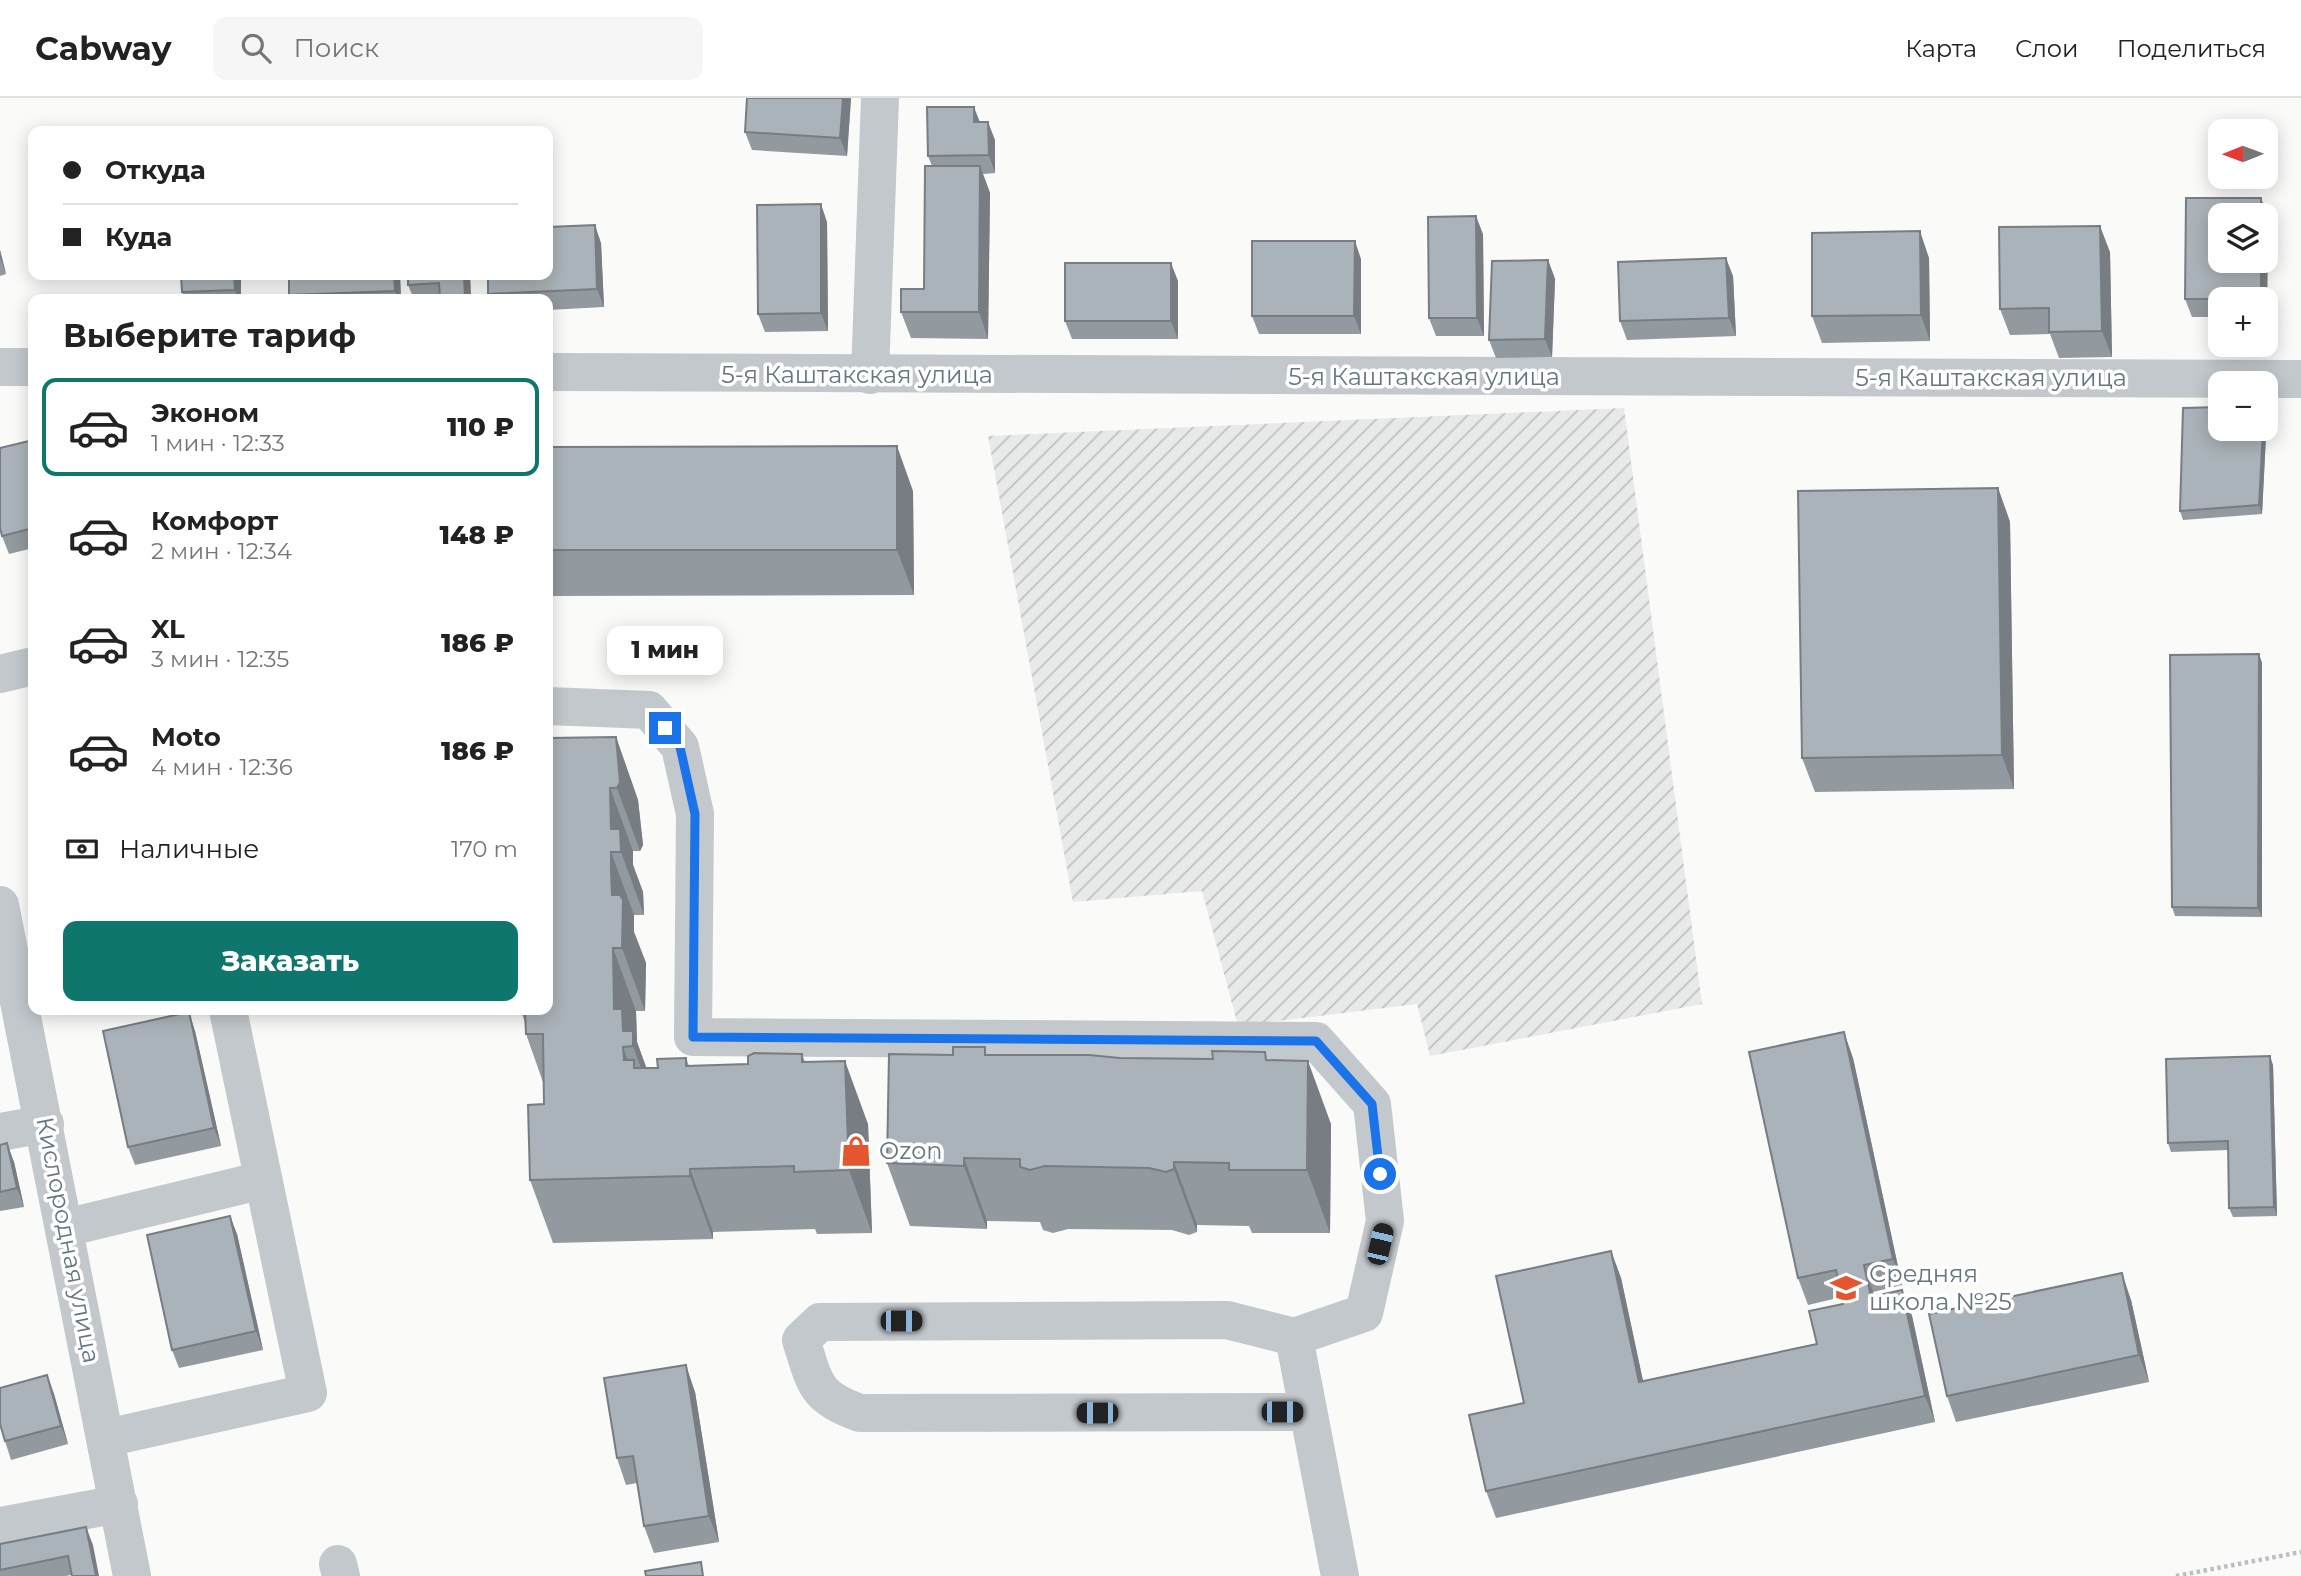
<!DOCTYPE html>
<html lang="ru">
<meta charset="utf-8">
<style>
body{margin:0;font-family:Montserrat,sans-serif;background:#f6f6f6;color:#222;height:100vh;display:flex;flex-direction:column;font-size:26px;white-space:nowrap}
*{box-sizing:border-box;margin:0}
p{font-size:23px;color:#767676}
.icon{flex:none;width:38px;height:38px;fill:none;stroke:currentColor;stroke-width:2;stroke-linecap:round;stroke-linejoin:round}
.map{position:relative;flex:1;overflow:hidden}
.sheet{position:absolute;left:28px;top:196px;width:525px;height:721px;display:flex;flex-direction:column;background:#fff;border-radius:14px;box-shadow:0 4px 18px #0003}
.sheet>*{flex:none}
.guide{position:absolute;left:28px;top:28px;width:525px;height:154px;border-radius:14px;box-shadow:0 4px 18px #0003;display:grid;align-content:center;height:154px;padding:0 35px;background:#fff}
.needle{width:46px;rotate:269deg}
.buttons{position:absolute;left:2208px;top:21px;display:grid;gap:14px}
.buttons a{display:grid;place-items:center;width:70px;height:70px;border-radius:14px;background:#fff;box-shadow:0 4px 18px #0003;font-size:35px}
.end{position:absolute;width:32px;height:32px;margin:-16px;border:9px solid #1a73e8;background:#fff;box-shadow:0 0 0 4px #fff}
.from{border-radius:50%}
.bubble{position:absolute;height:49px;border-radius:14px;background:#fff;box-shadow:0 4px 18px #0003;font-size:23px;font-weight:800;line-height:49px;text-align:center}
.car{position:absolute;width:21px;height:42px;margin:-21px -10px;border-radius:9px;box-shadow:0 0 5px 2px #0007;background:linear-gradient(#222 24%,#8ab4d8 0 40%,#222 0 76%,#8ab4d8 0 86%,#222 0)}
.guide b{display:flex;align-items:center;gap:24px;height:66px;font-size:26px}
.guide b+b{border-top:2px solid #e0e0e0}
.guide i{width:18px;height:18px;background:#222}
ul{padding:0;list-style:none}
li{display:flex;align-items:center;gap:21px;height:98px;margin:0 14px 10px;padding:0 21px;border:4px solid transparent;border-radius:14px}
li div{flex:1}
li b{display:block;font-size:26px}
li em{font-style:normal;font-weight:800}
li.active{border-color:#0f766e}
li>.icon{width:63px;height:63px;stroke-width:1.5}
h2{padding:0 35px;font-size:32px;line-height:84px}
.pay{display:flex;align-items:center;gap:18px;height:77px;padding:0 35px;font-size:26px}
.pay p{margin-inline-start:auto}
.button{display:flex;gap:14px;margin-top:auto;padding:14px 35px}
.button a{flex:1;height:80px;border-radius:14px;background:#0f766e;color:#fff;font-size:28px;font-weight:800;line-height:80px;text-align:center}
header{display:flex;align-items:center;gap:42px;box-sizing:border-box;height:98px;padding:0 35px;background:#fff;border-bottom:2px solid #e0e0e0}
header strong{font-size:33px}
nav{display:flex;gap:38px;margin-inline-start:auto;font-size:24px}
.search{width:490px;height:63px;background:#f6f6f6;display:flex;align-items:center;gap:18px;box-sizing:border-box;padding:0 24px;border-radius:14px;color:#767676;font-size:26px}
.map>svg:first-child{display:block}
.industrial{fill:url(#industrial-furrows)}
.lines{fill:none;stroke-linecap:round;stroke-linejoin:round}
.path{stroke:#bbbfc2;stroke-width:4.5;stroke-dasharray:3.5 3.5;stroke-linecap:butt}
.minor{stroke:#c3c8cc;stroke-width:38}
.wall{fill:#929a9f}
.shaded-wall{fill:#777d82}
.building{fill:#aab3b9;stroke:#777d82;stroke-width:2}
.route{stroke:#1a73e8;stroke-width:9}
.labels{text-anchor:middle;stroke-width:7;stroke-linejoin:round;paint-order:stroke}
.street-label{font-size:24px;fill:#657683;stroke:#fff}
.poi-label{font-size:24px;fill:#657683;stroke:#fff;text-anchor:start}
</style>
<header>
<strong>Cabway</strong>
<div class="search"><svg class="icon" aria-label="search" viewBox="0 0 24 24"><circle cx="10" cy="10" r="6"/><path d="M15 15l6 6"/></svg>Поиск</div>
<nav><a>Карта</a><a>Слои</a><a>Поделиться</a></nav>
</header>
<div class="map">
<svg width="2301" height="1478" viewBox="0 0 2301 1478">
<defs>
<pattern id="industrial-furrows" width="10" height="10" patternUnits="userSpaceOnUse" patternTransform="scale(1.75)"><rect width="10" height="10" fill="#e8e9e9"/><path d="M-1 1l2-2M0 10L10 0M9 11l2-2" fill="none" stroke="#c0c1c2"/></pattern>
</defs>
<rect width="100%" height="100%" fill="#fafaf8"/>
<path class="industrial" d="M1624,310L1702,906L1430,958L1417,906L1238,928L1202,793L1073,804L988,338Z"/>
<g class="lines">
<path class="path" d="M2176,1478L2301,1454"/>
<g class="minor">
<path d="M0,269H33"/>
<path d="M548,274L2301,281"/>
<path d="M870,277L880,0"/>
<path d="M0,576L33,568"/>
<path d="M548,608L649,612L680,649L695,716L693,939L1316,943L1372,1006L1385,1123L1364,1215L1294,1239L1340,1478"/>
<path d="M0,807L132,1478"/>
<path d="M0,1034L45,1026"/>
<path d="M65,1130L263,1082"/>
<path d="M1294,1239L1227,1222L820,1224L801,1242C815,1285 814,1299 860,1315L1308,1314"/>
<path d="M106,1340L308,1295L228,912"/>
<path d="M0,1428L119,1406"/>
<path d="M338,1466L341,1478"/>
</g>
</g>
<g class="wall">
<path d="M851,0L847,58L752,52L745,34Z"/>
<path d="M980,24L995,42V75L983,76L990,95L988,241L911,240L901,214L924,191L932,68L928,58Z"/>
<path d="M2261,100L2268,119L2267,219H2266V201H2221V219H2192L2185,201Z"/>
<path d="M827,124L828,233L765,234L758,216Z"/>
<path d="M1483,136L1484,238H1436L1429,220Z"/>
<path d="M601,145L604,209L548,212V201H490L488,196Z"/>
<path d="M0,152L6,176L0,178Z"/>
<path d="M2110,154L2112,259L2059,260L2050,236L2010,237L2000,211Z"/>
<path d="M1929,160L1930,243L1822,245L1812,218Z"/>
<path d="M1361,161V236H1259L1252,218Z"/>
<path d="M1548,162L1555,181L1552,259L1496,260L1489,242Z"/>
<path d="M241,177V201H185L182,194Z"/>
<path d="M400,177L401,201H291L289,197Z"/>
<path d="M470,177L471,201H414L408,187Z"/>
<path d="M1733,178L1736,238L1627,242L1620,223Z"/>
<path d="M1178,183V241H1072L1065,223Z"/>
<path d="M2267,318L2262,416L2183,422L2180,413Z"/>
<path d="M33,342V450L9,456L2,438Z"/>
<path d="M548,349L913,393L914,497L548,498Z"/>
<path d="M1998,390L2010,424L2014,691L1815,694L1802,660Z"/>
<path d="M2259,556L2262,565V819L2175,818L2172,809Z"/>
<path d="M616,639L638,702L643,747L640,753H633V767L643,794L644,817H634V834L646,865L645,913H636L637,944L646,970H658L686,960L689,968L748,966L802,956L805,964L868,1026L872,1135L817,1136L815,1131L713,1134V1141L553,1145L530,1082L544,1006V987L526,936L525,925L521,912H548Z"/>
<path d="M195,933L221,1048L135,1067L128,1049Z"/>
<path d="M988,957L1120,960L1268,962L1331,1026L1330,1135H1252L1249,1128L1197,1127V1134L1189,1137L1172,1132L1068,1131L1053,1135L1043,1132L1040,1124L987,1123V1131L910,1128L887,1065Z"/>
<path d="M1853,960L1902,1187L1873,1194L1874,1198L1902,1192L1912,1218L1935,1324L1496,1420L1486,1393L1524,1305L1611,1153L1621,1180L1643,1283L1817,1246L1843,1206L1842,1199L1808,1207L1798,1180Z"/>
<path d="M2273,967L2277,1118L2233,1119L2229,1110L2228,1052L2171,1054L2168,1045Z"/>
<path d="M0,1047L14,1064L24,1109L0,1113Z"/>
<path d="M237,1136L263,1252L179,1270L172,1252Z"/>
<path d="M2131,1202L2149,1284L1956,1324L1947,1298Z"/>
<path d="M47,1277L54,1296L68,1346L11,1362L5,1343Z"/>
<path d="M695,1294L719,1444L654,1455L644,1428L637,1385L626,1387L617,1360Z"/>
<path d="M0,1446L93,1447L71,1477L66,1478H0Z"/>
</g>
<g class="shaded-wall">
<path d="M843,0H851L847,58L840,40Z"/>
<path d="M974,9L981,27L974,24Z"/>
<path d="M988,24L995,42V75L989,57Z"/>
<path d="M980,68L990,95L988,241L979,214Z"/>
<path d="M2261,100L2268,119L2267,219L2266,201H2261V163H2266V117H2261Z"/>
<path d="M821,106L827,124L828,233L821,215Z"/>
<path d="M1476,118L1483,136L1484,238L1477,220Z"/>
<path d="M595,127L601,145L604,209L597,191Z"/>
<path d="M2100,128L2110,154L2112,259L2102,233Z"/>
<path d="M1920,133L1929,160L1930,243L1921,217Z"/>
<path d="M1355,143L1361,161V236L1354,218Z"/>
<path d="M0,152L6,176L0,160Z"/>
<path d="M1726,160L1733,178L1736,238L1729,220Z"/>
<path d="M1548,162L1555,181L1552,259L1545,241Z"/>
<path d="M1171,165L1178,183V241L1171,223Z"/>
<path d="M234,177H241V201H238L235,192Z"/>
<path d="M394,177H400L401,201H398L395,193Z"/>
<path d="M464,177H470L471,201H465Z"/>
<path d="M2266,314L2267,318L2262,416L2259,407L2263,331H2266Z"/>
<path d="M897,348L913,393L914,497L897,452Z"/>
<path d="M1998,390L2010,424L2014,691L2002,657Z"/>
<path d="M2259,556L2262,565V819L2258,810Z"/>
<path d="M616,639L638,702L643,747L640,753L617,690Z"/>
<path d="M610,690L633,753V767L643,794L644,817L621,754L611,731Z"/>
<path d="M611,754L634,817V834L646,865L645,913L622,850L612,797Z"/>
<path d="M613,850L636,913L637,944L656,996V1011L633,948H628L614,911Z"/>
<path d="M189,914L195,933L221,1048L214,1030Z"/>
<path d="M1844,934L1853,960L1902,1187L1893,1161Z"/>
<path d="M623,949L646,1012L624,962Z"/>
<path d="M2270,958L2273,967L2277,1118L2274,1109Z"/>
<path d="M845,963L868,1026L872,1135L849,1072Z"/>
<path d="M1308,963L1331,1026L1330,1135L1307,1072Z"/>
<path d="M7,1045L14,1064L24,1109L17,1090Z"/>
<path d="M964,1060L987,1123V1131L964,1068Z"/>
<path d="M1174,1064L1197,1127V1134L1174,1071Z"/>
<path d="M690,1071L713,1134V1141L690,1078Z"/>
<path d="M230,1118L237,1136L263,1252L256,1233Z"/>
<path d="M1611,1153L1621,1180L1649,1311L1639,1284Z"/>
<path d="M1864,1167L1873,1194L1881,1225L1871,1199Z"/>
<path d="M2122,1175L2131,1202L2149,1284L2139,1257Z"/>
<path d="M1902,1192L1912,1218L1935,1324L1925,1298Z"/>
<path d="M686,1267L695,1294L719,1444L709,1418Z"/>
<path d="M47,1277L54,1296L68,1346L61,1328Z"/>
<path d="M86,1429L93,1447L99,1478H96Z"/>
</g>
<g class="building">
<path d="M747,0H843L840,40L745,34Z"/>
<path d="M927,9H974V24H988L989,57L928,58Z"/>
<path d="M925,68H980L979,214H901V191H924Z"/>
<path d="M2186,100H2261V117H2221V163H2261V201H2185Z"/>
<path d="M821,106V215L758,216L757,107Z"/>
<path d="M1476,118L1477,220H1429L1428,119Z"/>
<path d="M595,127L597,191L488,196V177H548V129Z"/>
<path d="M2100,128L2102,233L2049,234V210L2000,211L1999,129Z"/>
<path d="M1920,133L1921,217L1812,218V135Z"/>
<path d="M1252,143H1355L1354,218H1252Z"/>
<path d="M1726,160L1729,220L1620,223L1618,164Z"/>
<path d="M1548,162L1545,241L1489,242L1492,163Z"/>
<rect x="1065" y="165" width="106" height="58"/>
<path d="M181,177H234L235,192L182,194Z"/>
<path d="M289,177H394L395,193L289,197Z"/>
<path d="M408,177H464L465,201H440L439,185L408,187Z"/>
<path d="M2221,309V331H2263L2259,407L2180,413L2183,310Z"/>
<path d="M33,342V430L2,438L0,430V350Z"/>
<path d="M897,348V452H548V349Z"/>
<path d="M1998,390L2002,657L1802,660L1798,393Z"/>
<path d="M2259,556L2258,810L2172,809L2170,557Z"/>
<path d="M616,639L620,684L617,690H610L611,731H620L621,754H611V773L612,797H620L623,802L622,850H613L614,911H622L623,933H633V948L623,949L624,962H634V970H658L657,961L686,960V968L748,966V958L754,955L802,956V964L845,963L849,1072L794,1074V1068L690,1071V1078L530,1082L528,1007L544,1006L543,936H526L525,912H548V640Z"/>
<path d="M189,914L214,1030L128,1049L103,933Z"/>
<path d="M1844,934L1893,1161L1864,1167L1871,1199L1902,1192L1925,1298L1486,1393L1469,1317L1524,1305L1496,1178L1611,1153L1639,1284L1817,1246L1809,1213L1843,1206L1836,1172L1798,1180L1749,954Z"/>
<path d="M953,949H985V957H1089L1120,960L1213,961L1212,953L1265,954L1266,962L1308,963L1307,1072H1229V1065L1174,1064V1071L1166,1074L1149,1070L1045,1068L1030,1072L1020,1069V1061L964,1060V1068L887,1065L889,956L953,957Z"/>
<path d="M2270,958L2274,1109L2229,1110L2228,1043L2168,1045L2166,961Z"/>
<path d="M7,1045L17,1090L0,1094V1047Z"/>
<path d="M230,1118L256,1233L172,1252L147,1137Z"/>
<path d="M2122,1175L2139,1257L1947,1298L1929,1216Z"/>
<path d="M686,1267L709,1418L644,1428L633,1358L617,1360L604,1280Z"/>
<path d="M47,1277L61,1328L5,1343L0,1326V1290Z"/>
<path d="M86,1429L96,1478H72L68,1458L0,1472V1446Z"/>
<path d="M701,1464L703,1478H646L645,1473Z"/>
</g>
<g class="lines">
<path class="route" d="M665,630L680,649L695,716L693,939L1316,943L1372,1006L1380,1076"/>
</g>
<defs>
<symbol id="shop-bare" viewBox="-9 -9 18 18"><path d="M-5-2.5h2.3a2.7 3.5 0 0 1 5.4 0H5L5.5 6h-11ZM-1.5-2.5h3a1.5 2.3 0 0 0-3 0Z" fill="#e4572e" stroke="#fff" stroke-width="2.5" paint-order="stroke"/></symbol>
<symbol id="school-bare" viewBox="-9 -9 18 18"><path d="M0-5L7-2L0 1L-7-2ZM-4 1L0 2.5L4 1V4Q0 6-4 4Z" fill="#e4572e" stroke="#fff" stroke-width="2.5" paint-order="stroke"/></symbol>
</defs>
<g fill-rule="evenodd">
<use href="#shop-bare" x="834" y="1031" width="44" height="44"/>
<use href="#school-bare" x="1824" y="1168" width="44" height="44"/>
</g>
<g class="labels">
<g class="street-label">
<text x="857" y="285">5-я Каштакская улица</text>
<text x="1424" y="287">5-я Каштакская улица</text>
<text x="1991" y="288">5-я Каштакская улица</text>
<text transform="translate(68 1142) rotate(79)" y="8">Кислородная улица</text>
</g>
<g class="poi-label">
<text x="879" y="1061">Ozon</text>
<text x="1869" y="1184">Средняя<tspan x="1869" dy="28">школа №25</tspan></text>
</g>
</g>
</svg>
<div class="buttons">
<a><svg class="needle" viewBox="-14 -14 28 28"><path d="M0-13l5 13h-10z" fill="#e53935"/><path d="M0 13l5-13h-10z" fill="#767676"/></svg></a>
<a><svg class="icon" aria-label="layers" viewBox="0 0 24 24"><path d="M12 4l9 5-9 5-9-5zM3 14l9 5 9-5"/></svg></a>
<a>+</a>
<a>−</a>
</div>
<i class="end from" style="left:1380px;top:1076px"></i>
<i class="end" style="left:665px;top:630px"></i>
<div class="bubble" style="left:607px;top:528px;width:116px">1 мин</div>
<i class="car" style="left:1380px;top:1146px;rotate:13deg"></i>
<i class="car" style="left:901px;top:1223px;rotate:90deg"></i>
<i class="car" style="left:1282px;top:1314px;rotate:90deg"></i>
<i class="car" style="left:1097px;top:1315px;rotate:270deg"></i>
<div class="guide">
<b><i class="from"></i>Откуда</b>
<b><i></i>Куда</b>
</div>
<section class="sheet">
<h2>Выберите тариф</h2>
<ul>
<li class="active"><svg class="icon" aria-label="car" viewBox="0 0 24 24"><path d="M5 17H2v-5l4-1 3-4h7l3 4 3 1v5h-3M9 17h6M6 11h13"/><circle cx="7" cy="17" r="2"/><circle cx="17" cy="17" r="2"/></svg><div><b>Эконом</b><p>1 мин · 12:33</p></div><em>110 ₽</em></li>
<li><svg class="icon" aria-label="car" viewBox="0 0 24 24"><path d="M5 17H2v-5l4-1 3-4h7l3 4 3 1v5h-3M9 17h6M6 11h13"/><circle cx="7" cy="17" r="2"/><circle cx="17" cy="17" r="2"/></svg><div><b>Комфорт</b><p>2 мин · 12:34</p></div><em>148 ₽</em></li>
<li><svg class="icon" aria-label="car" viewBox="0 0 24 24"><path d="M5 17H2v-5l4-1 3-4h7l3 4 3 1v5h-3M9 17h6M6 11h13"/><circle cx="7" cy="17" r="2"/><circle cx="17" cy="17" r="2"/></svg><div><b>XL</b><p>3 мин · 12:35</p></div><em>186 ₽</em></li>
<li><svg class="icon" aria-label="car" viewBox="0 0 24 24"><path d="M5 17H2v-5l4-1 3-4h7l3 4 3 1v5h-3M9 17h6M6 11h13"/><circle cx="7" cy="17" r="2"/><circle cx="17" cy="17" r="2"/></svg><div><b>Moto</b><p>4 мин · 12:36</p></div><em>186 ₽</em></li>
</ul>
<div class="pay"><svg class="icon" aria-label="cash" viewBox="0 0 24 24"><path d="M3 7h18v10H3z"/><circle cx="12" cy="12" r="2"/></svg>Наличные<p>170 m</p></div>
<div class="button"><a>Заказать</a></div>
</section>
</div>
